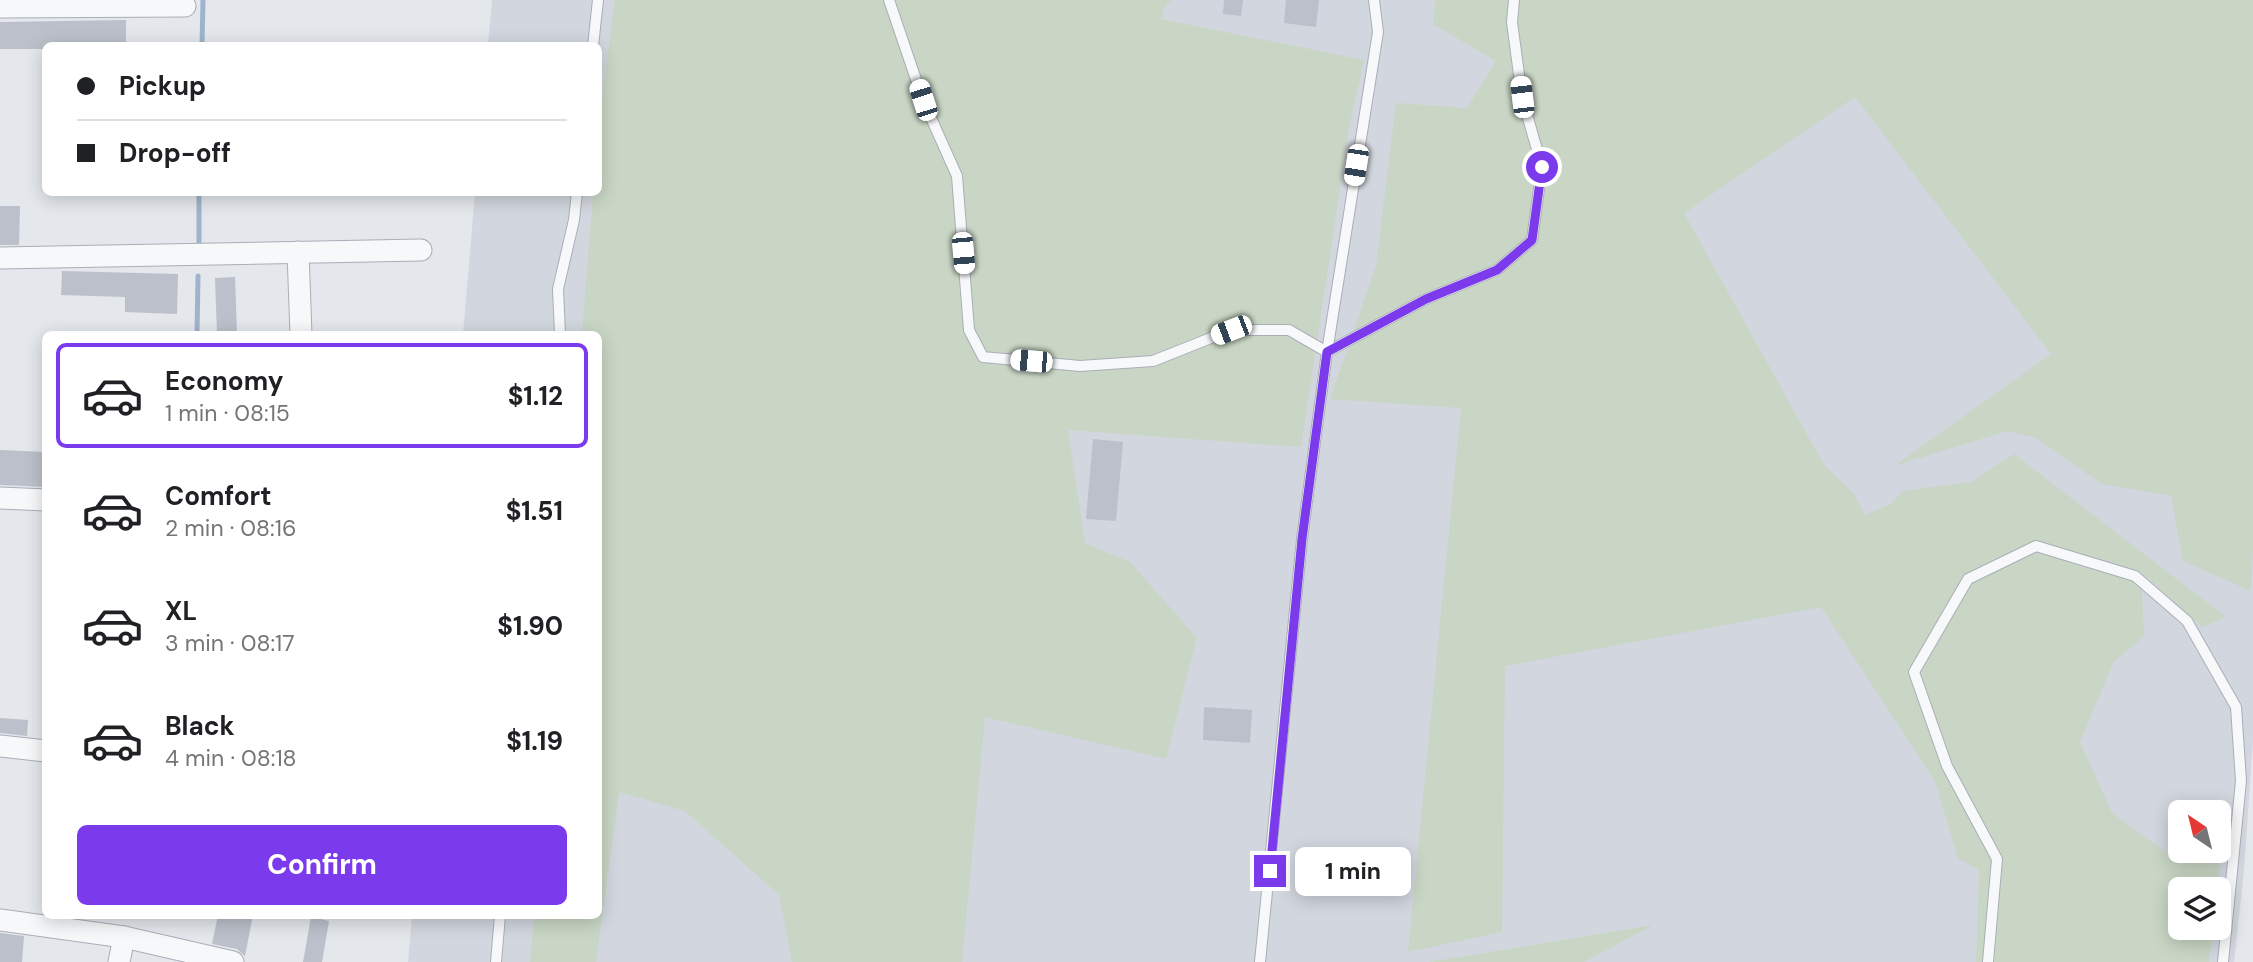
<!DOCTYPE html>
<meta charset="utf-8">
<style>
body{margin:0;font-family:"DM Sans",sans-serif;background:#f2f2f2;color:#202124;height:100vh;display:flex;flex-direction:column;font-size:26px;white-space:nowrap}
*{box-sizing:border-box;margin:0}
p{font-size:23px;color:#757577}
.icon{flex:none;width:38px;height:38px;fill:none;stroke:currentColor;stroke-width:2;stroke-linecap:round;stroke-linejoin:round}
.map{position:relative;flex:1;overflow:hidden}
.details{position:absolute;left:42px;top:331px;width:560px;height:588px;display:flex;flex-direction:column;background:#fff;border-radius:10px;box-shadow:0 4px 18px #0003}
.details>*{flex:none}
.hud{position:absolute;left:42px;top:42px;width:560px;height:154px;border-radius:10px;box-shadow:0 4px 18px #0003;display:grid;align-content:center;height:154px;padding:0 35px;background:#fff}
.needle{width:46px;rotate:325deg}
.controls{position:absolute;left:2168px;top:800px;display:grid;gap:14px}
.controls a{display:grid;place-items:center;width:63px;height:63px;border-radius:10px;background:#fff;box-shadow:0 4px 18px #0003;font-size:35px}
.end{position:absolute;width:32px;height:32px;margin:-16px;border:9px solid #7c3aed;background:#fff;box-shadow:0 0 0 4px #fff}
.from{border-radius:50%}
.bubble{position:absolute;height:49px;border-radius:10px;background:#fff;box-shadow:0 4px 18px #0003;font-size:23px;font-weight:700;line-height:49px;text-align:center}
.car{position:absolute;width:21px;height:42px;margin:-21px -10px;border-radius:9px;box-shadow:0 0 5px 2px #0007;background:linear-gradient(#fff 24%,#345 0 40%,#fff 0 76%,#345 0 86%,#fff 0)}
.hud b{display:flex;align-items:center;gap:24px;height:66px;font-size:26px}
.hud b+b{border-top:2px solid #e0e0e0}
.hud i{width:18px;height:18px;background:#202124}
ul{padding:12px 0 0;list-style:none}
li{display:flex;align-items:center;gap:21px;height:105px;margin:0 14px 10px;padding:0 21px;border:4px solid transparent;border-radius:10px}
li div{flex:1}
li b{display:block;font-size:26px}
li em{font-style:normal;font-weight:700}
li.selected{border-color:#7c3aed}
li>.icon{width:63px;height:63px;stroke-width:1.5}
.action{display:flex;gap:14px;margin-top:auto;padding:14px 35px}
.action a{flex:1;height:80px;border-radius:10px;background:#7c3aed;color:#fff;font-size:28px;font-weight:700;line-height:80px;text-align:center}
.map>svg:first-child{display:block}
.built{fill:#d2d6de;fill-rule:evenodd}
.green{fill:#c9d6c5}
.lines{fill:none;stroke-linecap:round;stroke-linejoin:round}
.stream{stroke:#9fb4cc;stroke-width:5}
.building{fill:#bbc0ca}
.lane-casing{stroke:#a9aeb7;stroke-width:12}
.street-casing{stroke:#a9aeb7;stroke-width:23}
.lane{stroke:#f7f8fa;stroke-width:10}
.street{stroke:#f7f8fa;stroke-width:21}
.route{stroke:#7c3aed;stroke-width:9}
</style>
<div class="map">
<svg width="2253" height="962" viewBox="0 0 2253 962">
<rect width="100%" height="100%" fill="#e4e7ec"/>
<path class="built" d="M492,0H2253V741L2244,870L2234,962H408L412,915H598V334H463L475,193L598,192V46L488,45ZM2180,812H2219V850H2180ZM2180,889H2219V928H2180Z"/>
<g class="green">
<path d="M615,0H1171L1164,8L1161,19L1364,60L1349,128L1301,447L1068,430L1085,543L1130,562L1197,638L1166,759L985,717L962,962H792L779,895L685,811L619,792L596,962H530L534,915H598V334H582L593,193L598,192L599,121Z"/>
<path d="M1435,0H2253V548L2251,591L2183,561L2171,496L2102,484L2034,437L2007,431L1894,466L2051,354L1855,97L1684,213L1824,465L1854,494L1865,515L1891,504L1903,491L1971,482L2014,454L2226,617L2202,627L2141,572L2144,636L2113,663L2080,742L2112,813L2167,853L2180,847V850H2219V831L2224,829L2217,889H2180V928H2213L2209,962H1976L1979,870L1958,858L1935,781L1821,607L1505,666L1502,932L1408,952L1461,408L1330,399L1376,266L1396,103L1467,108L1496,61L1433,24Z"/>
<path d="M1653,925L1584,962H1429Z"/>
</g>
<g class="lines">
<g class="stream">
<path d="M202,46L203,0"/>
<path d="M199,243V192"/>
<path d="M197,334L198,276"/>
</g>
</g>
<g class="building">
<path d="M1224,0H1243L1241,16L1223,14Z"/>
<path d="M1286,0H1319L1316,27L1284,23Z"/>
<path d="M126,20V46H46V49H0V22Z"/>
<path d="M0,206H20L19,245H0Z"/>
<path d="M62,271L178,274L177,314L125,312V297L61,295Z"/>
<path d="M235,277L237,334H217L215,278Z"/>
<path d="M1093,439L1123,442L1116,521L1086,519Z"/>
<path d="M0,450L46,452V487L0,485Z"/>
<path d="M1204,707L1252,710L1250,743L1203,740Z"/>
<path d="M0,718L28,720L27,736L0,733Z"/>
<path d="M218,915H253L245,956L237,949L212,944Z"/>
<path d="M311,917L329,921L322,962H303Z"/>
<path d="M0,933L24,936L22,962H0Z"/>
</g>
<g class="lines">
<defs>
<g id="lane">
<path d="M889,0L923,100L957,176L969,330L983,357L1080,366L1153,361L1231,330H1289L1327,352"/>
<path d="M593,46L598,0"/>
<path d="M560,334L558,289L574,220L577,192"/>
<path d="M1327,352L1426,299L1497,270L1532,240L1542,167L1522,97L1512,22L1514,0"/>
<path d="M496,962L500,915"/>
<path d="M1260,962L1302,539L1327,352L1378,32L1374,0"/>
<path d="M1988,962L1997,859L1947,766L1914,672L1968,579L2036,546L2135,576L2187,621L2236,707L2241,781L2223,962"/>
</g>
<g id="street">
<path d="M0,7L185,6"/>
<path d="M298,252L301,334"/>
<path d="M0,258L421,250"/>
<path d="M0,498L46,500"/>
<path d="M0,746L46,751"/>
<path d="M0,920L124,937L233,962"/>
<path d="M119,962L124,937"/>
</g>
</defs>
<use href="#lane" class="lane-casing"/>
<use href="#street" class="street-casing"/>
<use href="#lane" class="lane"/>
<use href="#street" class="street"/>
</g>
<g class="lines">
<path class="route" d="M1270,871L1302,539L1327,352L1426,299L1497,270L1532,240L1542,167"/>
</g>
</svg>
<div class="controls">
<a><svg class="needle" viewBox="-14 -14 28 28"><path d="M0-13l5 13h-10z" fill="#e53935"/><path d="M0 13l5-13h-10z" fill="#757577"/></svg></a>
<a><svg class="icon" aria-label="layers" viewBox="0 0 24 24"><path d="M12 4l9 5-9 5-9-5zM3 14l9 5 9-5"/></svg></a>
</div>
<i class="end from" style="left:1542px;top:167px"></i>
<i class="end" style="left:1270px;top:871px"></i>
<div class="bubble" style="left:1295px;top:847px;width:116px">1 min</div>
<i class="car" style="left:1522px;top:97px;rotate:353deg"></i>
<i class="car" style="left:923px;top:100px;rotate:342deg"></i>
<i class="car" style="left:1356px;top:165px;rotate:189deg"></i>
<i class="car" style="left:963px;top:253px;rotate:175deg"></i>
<i class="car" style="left:1231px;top:330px;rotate:249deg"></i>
<i class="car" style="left:1031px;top:361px;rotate:275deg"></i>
<div class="hud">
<b><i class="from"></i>Pickup</b>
<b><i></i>Drop-off</b>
</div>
<section class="details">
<ul>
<li class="selected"><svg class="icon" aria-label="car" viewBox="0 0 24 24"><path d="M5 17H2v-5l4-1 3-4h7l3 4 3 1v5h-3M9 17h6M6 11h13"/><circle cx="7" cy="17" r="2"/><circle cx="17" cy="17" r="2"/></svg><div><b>Economy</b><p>1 min · 08:15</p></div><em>$1.12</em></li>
<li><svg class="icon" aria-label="car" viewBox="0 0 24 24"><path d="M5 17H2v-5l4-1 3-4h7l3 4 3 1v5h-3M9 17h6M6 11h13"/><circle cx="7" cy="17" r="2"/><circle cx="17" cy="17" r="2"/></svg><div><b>Comfort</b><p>2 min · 08:16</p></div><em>$1.51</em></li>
<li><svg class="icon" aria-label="car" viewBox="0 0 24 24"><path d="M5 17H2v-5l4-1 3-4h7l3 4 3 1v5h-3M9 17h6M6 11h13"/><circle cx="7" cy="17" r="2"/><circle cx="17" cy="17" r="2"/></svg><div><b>XL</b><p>3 min · 08:17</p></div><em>$1.90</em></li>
<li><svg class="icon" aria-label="car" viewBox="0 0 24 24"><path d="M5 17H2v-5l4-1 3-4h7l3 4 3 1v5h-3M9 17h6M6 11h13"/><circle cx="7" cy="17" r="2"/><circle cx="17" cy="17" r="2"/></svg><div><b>Black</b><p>4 min · 08:18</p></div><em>$1.19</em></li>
</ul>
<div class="action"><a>Confirm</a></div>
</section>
</div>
